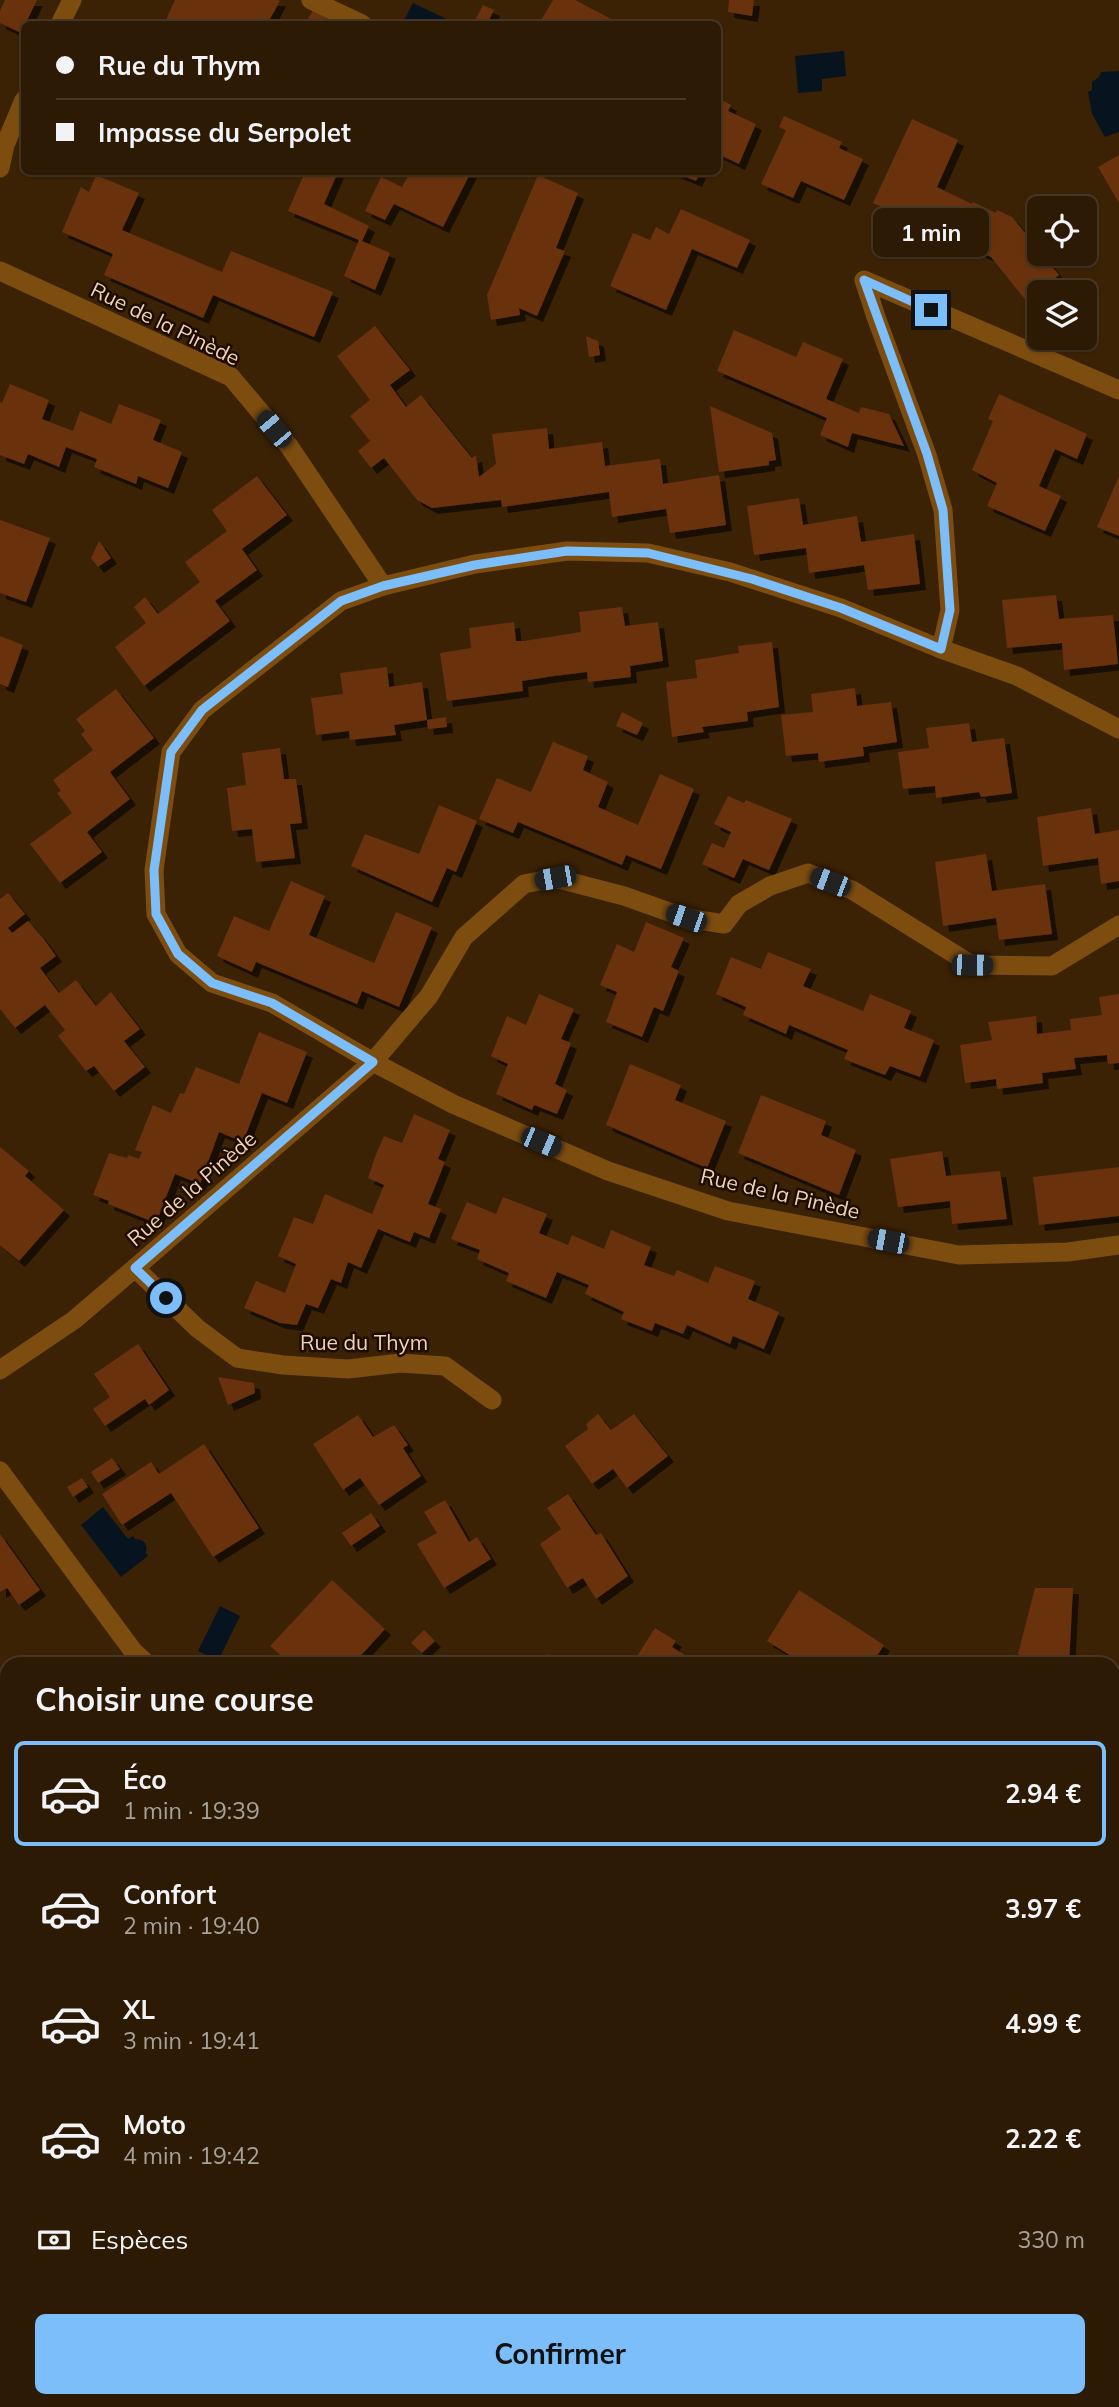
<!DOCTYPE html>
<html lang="fr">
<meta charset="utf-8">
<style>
body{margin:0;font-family:Mulish,sans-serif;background:#34230e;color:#f1f3f6;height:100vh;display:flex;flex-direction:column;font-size:26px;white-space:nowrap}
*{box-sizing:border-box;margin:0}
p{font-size:23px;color:#a6a19a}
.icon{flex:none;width:38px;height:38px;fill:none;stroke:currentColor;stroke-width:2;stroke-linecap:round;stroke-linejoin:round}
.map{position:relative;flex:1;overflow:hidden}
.panel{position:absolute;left:0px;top:1657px;width:1120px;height:751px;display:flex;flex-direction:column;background:#2c1a04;border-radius:21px 21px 0 0;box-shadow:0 2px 5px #0004,0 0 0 2px #483826}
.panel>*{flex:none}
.guide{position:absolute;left:21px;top:21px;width:700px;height:154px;border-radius:10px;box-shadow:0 2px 5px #0004,0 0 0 2px #483826;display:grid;align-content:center;height:154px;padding:0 35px;background:#2c1a04}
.fabs{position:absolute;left:1027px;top:196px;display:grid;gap:14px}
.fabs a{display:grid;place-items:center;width:70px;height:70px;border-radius:10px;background:#2c1a04;box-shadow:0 2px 5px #0004,0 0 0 2px #483826;font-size:35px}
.end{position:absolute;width:32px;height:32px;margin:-16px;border:9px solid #7cbef9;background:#111;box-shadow:0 0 0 4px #111}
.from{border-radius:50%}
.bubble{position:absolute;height:49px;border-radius:10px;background:#2c1a04;box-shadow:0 2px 5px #0004,0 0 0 2px #483826;font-size:23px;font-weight:700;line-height:49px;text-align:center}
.car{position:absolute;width:21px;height:42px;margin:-21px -10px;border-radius:9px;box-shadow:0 0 5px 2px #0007;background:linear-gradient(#222 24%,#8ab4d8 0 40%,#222 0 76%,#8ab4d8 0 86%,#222 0)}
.guide b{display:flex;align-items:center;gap:24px;height:66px;font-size:26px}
.guide b+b{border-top:2px solid #483826}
.guide i{width:18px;height:18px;background:#f1f3f6}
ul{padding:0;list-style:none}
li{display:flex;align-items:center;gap:21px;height:105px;margin:0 14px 10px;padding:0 21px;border:4px solid transparent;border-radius:10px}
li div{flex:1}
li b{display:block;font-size:26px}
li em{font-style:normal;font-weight:700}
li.active{border-color:#7cbef9}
li>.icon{width:63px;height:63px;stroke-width:1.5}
h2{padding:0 35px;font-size:32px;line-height:84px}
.pay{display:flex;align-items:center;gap:18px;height:77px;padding:0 35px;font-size:26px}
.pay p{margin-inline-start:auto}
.cta{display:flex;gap:14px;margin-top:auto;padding:14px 35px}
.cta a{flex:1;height:80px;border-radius:10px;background:#7cbef9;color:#111;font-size:28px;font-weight:700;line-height:80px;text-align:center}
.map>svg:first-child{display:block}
.water{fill:#071420}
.building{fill:#693011;filter:url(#shadow)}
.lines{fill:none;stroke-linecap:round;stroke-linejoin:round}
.minor{stroke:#7d4d10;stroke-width:19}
.route{stroke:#7cbef9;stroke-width:9}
.labels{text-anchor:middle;stroke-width:5;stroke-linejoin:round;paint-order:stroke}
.street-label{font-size:21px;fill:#eed3b9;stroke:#1e0c00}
</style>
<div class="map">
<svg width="1119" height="2407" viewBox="0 0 1119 2407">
<defs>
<filter id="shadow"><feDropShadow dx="6" dy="6" stdDeviation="0" flood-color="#0009"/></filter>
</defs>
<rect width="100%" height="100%" fill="#3b2205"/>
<g class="water">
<path d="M413,3L453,22L452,24H402Z"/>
<path d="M844,51L846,76L822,79V91L798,93L795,56Z"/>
<path d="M1119,71V132L1105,137L1092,114L1088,92L1092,90V82L1099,77L1101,72Z"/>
<path d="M103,1507L128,1539L133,1536L135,1539C144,1539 148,1544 146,1553L148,1556L121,1577L81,1525Z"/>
<path d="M220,1606L240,1616L218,1661L198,1651Z"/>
</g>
<g class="building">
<path d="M5,0H37L21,33L0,23V11Z"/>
<path d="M175,0H278L280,1L267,24H164Z"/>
<path d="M553,0H575L617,22L616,24H539Z"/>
<path d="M729,0H754L752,16L728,12Z"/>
<path d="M483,5L494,10L487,24H473Z"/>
<path d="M313,10L342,24H305Z"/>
<path d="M718,98L731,105L728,111L756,124L739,164L718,154Z"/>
<path d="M784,116L842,142L839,148L863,159L844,200L801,181L793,198L761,184L786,130L779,127Z"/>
<path d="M912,119L958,140L937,187L972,204L973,202L996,213L997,210L1012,217L1040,251V254H1042L1059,275L1027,302L991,257L873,203Z"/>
<path d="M1119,155V203L1098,167Z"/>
<path d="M305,172H338L324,204L369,226L362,241L390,253L375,290L344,276L359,240L288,211Z"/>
<path d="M410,172H471L443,227L394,204L385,220L365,211L381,177L402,187Z"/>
<path d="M674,172H700L696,181Z"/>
<path d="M96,175L139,193L122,230L222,272L231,251L333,292L314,337L213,295L203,318L104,275L113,254L62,232L81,187L89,192Z"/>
<path d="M538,175L578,193L556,248L565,251L537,316L519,308L520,315L491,320L487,295Z"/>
<path d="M681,209L750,240L737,268L692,249L666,310L610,286L633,233L650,240L656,227L669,234Z"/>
<path d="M375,326L410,370L390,385L406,407L421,395L472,458L476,455L479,477L496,464L492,434L547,428L549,449L602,442L605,466L660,459L663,484L719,475L726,525L670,533L666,509L612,517L609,492L502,507L501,500L432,508L417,500L384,458L371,468L358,451L370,441L350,416L370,400L337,356Z"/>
<path d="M734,330L796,357L803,342L843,359L826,399L859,413L861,407L889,414L904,446L852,433L848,447L820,435L827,418L717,371Z"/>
<path d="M586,336L598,341L600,355L589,357Z"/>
<path d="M10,384L49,400L42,419L73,431L80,411L111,424L119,404L161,420L153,440L182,452L168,488L138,476L136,484L94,467L97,459L66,447L59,467L28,454L24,464L0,455V402L2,403Z"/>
<path d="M999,394L1087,434L1077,459L1055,449L1039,486L1061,496L1045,531L987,506L997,483L972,470L993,421L988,419Z"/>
<path d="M710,406L772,433L776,460L769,461V465L719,472Z"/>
<path d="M257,476L287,515L242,549L257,570L215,601L230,621L144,686L115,647L146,623L134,607L145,597L158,614L200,582L185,562L227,531L212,510Z"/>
<path d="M1119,476V536L1097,527Z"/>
<path d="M799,498L803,525L857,516L861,542L914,534L920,584L868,590L864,565L809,573L806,548L754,555L747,506Z"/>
<path d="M0,520L50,538L26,602L0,593Z"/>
<path d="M99,541L111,558L98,567L91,558Z"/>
<path d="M1056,595L1059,619L1113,615L1118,664L1064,670L1062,643L1007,648L1002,600Z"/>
<path d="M622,607L625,626L658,622L663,661L630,666L631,677L588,682L587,672L554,676L522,681L523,691L447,701L440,653L471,648L469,628L514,622L516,641H524L581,632L579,612Z"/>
<path d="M0,636L23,645L8,687L0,684Z"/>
<path d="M772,642L779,707L747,712L748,721L702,727L704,732L672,737L666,682L697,678L695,660L739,653L738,646Z"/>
<path d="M387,667L389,687L422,682L427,720L394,725L396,735L350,740L349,731L316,735L311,698L343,694L340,673Z"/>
<path d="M855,688L857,706L891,702L897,742L863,747L864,756L819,762L818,753L786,756L781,715L813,712L811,694Z"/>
<path d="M116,689L154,738L110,772L130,799L87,832L102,852L60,883L30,844L72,813L57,793L61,791L53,780L93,750L81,734L85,731L76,719Z"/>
<path d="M622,712L643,723L637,735L616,726Z"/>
<path d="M446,717L447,727L428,729L427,720Z"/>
<path d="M969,723L972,742L1004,738L1012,793L981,797L979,792L936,798L935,786L903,789L898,752L929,748L926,728Z"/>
<path d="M553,742L588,756L583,770L608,782L598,807L638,825L660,774L694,789L661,869L626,855L622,865L518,822L513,833L479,819L497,778L531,792Z"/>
<path d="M280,748L284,779H296L302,823L290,824L295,858L256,862L252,829L232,831L227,788L246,785L242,753Z"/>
<path d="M728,796L744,803L746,800L792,819L769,870L743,859L734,878L702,864L712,843L724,848L731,832L714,824Z"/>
<path d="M439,805L477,821L456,872L447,868L432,902L351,866L365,834L419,854Z"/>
<path d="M1091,808L1095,834L1119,830V881L1101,884L1098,858L1043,866L1037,817Z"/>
<path d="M986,854L992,891L1045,884L1052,934L999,940L996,918L943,926L935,862Z"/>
<path d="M291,881L325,896L309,935L374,963L396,912L432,927L399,1007L362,991L357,1004L256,962L252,972L217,956L234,916L269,931Z"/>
<path d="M8,893L25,914L8,928L12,933L28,921L43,938L56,956L40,968L59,993L76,980L96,1006L111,992L140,1029L124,1041L145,1067L114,1091L94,1066L86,1071L58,1036L65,1030L45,1005L15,1028L0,1009V899Z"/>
<path d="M646,922L684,938L671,967L679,971L663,1011L654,1007L642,1037L606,1022L617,992L600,985L617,944L634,952Z"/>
<path d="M768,952L811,969L803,986L863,1011L870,994L911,1011L904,1028L934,1040L920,1077L890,1066L885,1075L844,1059L848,1050L789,1025L786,1034L743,1015L746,1007L716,994L731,957L761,969Z"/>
<path d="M539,994L574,1009L561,1039L571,1043L555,1084L567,1090L557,1114L534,1105L532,1110L496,1094L508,1064L491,1056L507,1016L526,1025Z"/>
<path d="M1119,994V1063L1108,1064L1107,1055L1074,1058L1076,1069L1042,1073L1043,1083L997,1089L996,1079L965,1083L960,1045L992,1040L988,1022L1036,1016L1037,1034L1071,1030L1070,1019L1102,1015L1099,997Z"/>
<path d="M259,1032L307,1052L287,1103L262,1093L243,1142L219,1132L200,1184L175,1174L156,1223L108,1204L109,1201L93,1195L109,1153L127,1158L128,1155L139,1159L142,1152L135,1150L153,1105L171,1113L180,1093L184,1094L196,1067L239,1084Z"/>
<path d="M630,1064L681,1085L675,1100L726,1121L707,1168L606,1125Z"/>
<path d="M761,1095L826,1121L821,1135L856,1150L839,1195L738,1153Z"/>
<path d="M414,1114L450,1130L438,1159L445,1162L428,1204L441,1209L429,1238L414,1232L410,1242L378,1229L361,1268L348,1262L341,1283L331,1279L318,1308L306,1304L297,1325L280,1323L244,1308L256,1281L285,1293L296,1264L278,1256L286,1237L294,1217L313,1224L325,1194L372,1214L384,1185L368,1178L375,1157L384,1136L402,1143Z"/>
<path d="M0,1147L29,1171L25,1176L64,1210L19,1261L0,1245Z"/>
<path d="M942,1151L946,1176L1000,1171L1007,1219L952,1224L950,1201L898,1207L890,1159Z"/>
<path d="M1119,1167V1216L1039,1225L1033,1177Z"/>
<path d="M503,1197L547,1214L539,1233L568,1245L572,1235L604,1249L611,1230L651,1247L644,1265L674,1276L677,1270L708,1283L715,1266L755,1281L748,1299L779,1312L764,1349L733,1336L730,1344L687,1325L683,1334L655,1323L652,1331L621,1319L624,1312L585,1294L589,1285L557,1272L546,1298L506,1281L509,1273L477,1259L480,1250L451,1239L467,1202L496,1214Z"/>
<path d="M138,1344L169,1390L149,1405L145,1399L105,1426L93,1409L110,1397L94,1374Z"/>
<path d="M218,1377L254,1383L255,1393L228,1405Z"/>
<path d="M598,1414L611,1430L634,1414L668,1456L627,1488L613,1469L592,1484L565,1446L588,1429L586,1424Z"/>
<path d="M358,1415L373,1437L394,1425L408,1445L403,1448L421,1476L379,1505L360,1478L343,1490L313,1444Z"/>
<path d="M204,1444L259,1528L213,1557L171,1493L122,1525L102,1494L151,1462L159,1474Z"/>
<path d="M112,1458L120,1469L98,1483L91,1472Z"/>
<path d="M82,1478L88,1487L73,1497L67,1487Z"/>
<path d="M568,1494L596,1535L601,1533L628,1576L596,1599L583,1578L567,1588L540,1544L561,1529L547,1508Z"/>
<path d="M445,1500L469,1542L477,1537L491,1559L444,1588L417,1544L437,1533L424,1512Z"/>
<path d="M371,1513L380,1526L351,1546L342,1533Z"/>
<path d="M0,1534L40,1590L19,1605L7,1588L0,1592Z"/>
<path d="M332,1580L385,1629L355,1662L358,1664H290L270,1646Z"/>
<path d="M1035,1588H1073L1069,1664H1032L1018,1654Z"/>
<path d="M799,1590L884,1645L872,1664H804L767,1641Z"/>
<path d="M655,1628L676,1641L672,1647L696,1662L695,1664H623L628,1657L634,1661Z"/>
<path d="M424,1630L435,1641L422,1653L411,1643Z"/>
<path d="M547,1654L561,1664H540Z"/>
<path d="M0,1681L7,1686V1749L3,1753L0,1751Z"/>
<path d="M0,1824L7,1827V1889L0,1886Z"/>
<path d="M0,1937L7,1940L6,1986L0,1987Z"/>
<path d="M7,2010V2039H3L5,2054H0V2011Z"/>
<path d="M7,2079V2267L0,2264V2080Z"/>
<path d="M1113,2210L1119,2214V2236L1113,2245Z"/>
<path d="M454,2401H512L516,2407H457Z"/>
<path d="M845,2401H907L905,2407H843Z"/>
<path d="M1034,2401H1092L1089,2407H1032Z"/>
</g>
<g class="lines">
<g class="minor">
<path d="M311,0L362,24"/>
<path d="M60,24L72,0"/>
<path d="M0,168L5,145L24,100"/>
<path d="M0,271L231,377L289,446L383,586"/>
<path d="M941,649L950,610L943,510L927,455L876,317L864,280L1119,390"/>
<path d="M1119,729L1017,676L941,649L841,608L730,572L648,553L567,551L475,564L383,586L341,601L202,710L171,752L154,870L156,914L178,954L212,983L272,1003L373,1062L453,1104L608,1171L728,1211L959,1255L1068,1252L1119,1245"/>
<path d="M135,1268L373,1062L429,996L464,937L524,884L555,878L624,896L686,918L724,924L739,904L770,886L808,873L852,890L972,965L1052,966L1119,925"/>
<path d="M0,1370L74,1320L135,1268L197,1328L237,1358L283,1365L348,1369L400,1363L445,1366L492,1400"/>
<path d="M0,1471L133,1651L147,1664"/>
<path d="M608,2401L618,2407"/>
<path d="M253,2407L259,2401"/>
</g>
</g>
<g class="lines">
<path class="route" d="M166,1298L135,1268L373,1062L272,1003L212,983L178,954L156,914L154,870L171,752L202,710L341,601L383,586L475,565L567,551L648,553L752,579L841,608L941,649L950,610L943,510L927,454L864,280L931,310"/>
</g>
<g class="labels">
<g class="street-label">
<text transform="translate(165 324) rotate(26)" y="7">Rue de la Pinède</text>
<text transform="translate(192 1189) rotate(-41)" y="7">Rue de la Pinède</text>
<text transform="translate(780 1194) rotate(13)" y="7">Rue de la Pinède</text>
<text x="364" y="1350">Rue du Thym</text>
</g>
</g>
</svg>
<div class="fabs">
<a><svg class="icon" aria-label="locate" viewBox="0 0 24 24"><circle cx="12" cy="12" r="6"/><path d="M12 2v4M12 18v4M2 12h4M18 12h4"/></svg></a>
<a><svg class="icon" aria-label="layers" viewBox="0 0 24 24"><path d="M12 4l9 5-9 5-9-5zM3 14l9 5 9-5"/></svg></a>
</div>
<i class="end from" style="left:166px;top:1298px"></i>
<i class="end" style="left:931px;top:310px"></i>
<div class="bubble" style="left:873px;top:208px;width:116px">1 min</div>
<i class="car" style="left:274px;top:429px;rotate:320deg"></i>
<i class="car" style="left:555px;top:878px;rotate:260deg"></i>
<i class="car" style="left:830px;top:882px;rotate:291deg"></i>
<i class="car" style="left:686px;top:918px;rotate:289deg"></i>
<i class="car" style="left:972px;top:965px;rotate:91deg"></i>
<i class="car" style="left:541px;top:1142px;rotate:113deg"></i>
<i class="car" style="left:888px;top:1241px;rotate:281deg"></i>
<div class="guide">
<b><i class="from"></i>Rue du Thym</b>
<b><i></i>Impasse du Serpolet</b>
</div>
<section class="panel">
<h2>Choisir une course</h2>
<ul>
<li class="active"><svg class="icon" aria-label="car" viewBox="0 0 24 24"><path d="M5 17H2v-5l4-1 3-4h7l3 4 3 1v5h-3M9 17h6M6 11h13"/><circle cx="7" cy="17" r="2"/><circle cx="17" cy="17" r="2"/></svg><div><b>Éco</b><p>1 min · 19:39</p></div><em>2.94 €</em></li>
<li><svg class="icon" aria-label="car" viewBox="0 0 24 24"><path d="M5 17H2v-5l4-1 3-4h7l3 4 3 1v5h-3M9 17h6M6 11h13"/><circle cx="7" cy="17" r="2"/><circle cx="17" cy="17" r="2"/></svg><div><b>Confort</b><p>2 min · 19:40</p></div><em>3.97 €</em></li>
<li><svg class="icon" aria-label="car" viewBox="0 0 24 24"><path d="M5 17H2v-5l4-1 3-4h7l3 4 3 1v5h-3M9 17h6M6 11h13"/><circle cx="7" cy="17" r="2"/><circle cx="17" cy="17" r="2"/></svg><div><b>XL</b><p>3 min · 19:41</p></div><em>4.99 €</em></li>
<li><svg class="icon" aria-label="car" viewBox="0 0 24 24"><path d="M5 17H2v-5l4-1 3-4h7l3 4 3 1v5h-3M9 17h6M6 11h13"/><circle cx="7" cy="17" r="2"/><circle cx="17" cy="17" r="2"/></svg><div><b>Moto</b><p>4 min · 19:42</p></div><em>2.22 €</em></li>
</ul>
<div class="pay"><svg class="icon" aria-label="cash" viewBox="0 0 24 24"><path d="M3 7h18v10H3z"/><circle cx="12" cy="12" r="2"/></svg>Espèces<p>330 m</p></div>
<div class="cta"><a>Confirmer</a></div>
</section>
</div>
